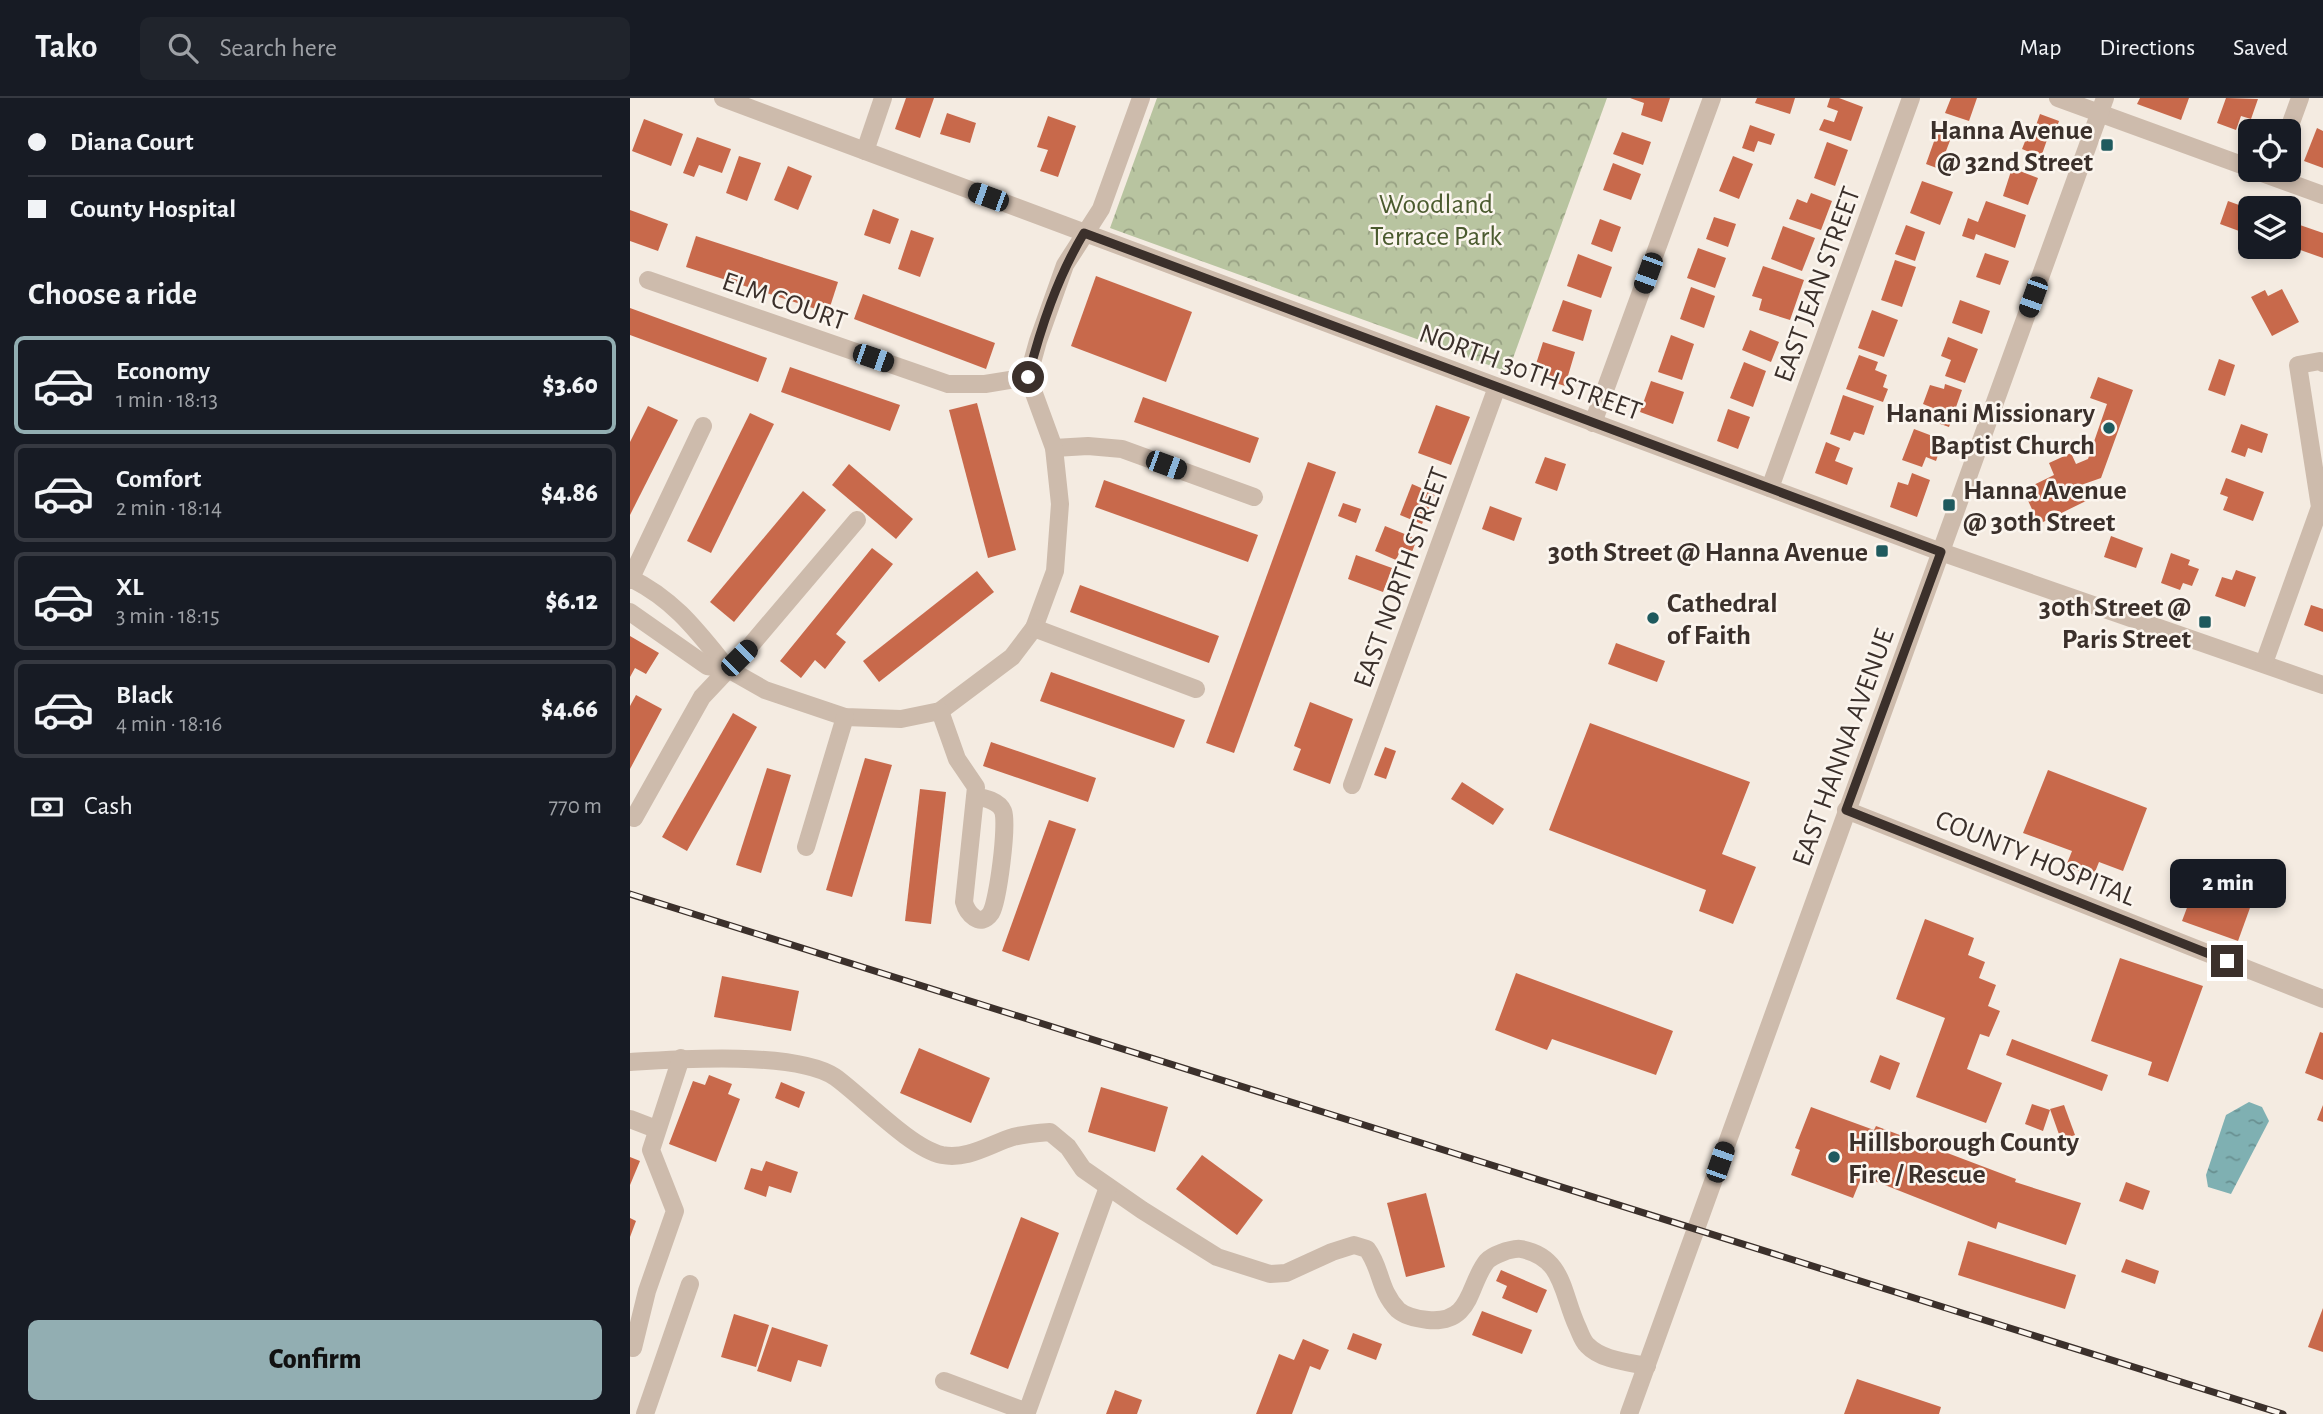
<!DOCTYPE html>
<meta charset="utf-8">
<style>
body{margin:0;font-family:"Alegreya Sans",sans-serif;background:#20242c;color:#f1f3f6;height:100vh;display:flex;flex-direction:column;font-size:26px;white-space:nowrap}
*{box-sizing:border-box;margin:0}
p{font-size:23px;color:#9ea1a6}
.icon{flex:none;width:38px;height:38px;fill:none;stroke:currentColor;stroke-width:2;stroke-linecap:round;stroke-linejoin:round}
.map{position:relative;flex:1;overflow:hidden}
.panel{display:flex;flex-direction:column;background:#171b24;width:630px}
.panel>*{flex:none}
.top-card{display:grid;align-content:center;height:154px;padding:0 28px;background:#171b24}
.controls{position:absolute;left:1608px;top:21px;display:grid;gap:14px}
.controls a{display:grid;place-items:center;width:63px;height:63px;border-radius:10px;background:#171b24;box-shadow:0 4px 10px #0003;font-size:35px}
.end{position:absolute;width:32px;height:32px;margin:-16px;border:9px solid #3b302b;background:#fff;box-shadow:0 0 0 4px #fff}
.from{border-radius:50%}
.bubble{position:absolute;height:49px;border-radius:10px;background:#171b24;box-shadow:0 4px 10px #0003;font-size:23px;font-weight:800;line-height:49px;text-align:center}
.car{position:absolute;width:21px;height:42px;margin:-21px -10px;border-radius:9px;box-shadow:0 0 5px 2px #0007;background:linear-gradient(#222 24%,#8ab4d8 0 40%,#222 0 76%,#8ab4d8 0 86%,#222 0)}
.top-card b{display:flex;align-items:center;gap:24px;height:66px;font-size:26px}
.top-card b+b{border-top:2px solid #363941}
.top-card i{width:18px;height:18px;background:#f1f3f6}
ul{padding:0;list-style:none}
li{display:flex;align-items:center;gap:21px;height:98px;margin:0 14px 10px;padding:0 14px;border:4px solid #363941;border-radius:10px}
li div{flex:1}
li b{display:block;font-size:26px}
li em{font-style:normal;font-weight:800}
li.current{border-color:#92aeb2}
li>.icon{width:63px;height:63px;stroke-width:1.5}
h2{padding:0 28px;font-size:32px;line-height:84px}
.pay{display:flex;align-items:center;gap:18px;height:77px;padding:0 28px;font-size:26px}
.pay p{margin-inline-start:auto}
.action{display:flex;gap:14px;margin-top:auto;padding:14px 28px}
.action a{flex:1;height:80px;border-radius:10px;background:#92aeb2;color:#111;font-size:28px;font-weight:800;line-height:80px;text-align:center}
header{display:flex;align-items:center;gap:42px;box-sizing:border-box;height:98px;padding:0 35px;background:#171b24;border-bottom:2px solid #363941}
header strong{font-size:33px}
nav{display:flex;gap:38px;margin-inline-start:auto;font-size:24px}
.search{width:490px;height:63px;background:#20242c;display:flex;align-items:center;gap:18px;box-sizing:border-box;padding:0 24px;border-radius:10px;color:#9ea1a6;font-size:26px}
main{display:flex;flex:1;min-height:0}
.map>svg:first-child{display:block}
.forest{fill:url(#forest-crowns)}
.water{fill:url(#water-ripples)}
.building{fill:#c8694b}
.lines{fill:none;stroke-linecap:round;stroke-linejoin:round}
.minor{stroke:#cdbbac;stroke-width:18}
.rail-casing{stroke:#3b302b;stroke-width:7}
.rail{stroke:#fbf5ee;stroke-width:4.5;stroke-dasharray:13;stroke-linecap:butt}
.route{stroke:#3b302b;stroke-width:9}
.poi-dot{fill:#1f5a5e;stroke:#fbf5ee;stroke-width:2.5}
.labels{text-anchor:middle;stroke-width:5;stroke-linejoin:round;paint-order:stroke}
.poi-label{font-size:28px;font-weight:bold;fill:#3b302b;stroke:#fbf5ee;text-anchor:end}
.park-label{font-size:28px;fill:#4a5a2e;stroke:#fbf5ee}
.street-label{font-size:28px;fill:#3b302b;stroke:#fbf5ee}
</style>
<header>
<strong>Tako</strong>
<div class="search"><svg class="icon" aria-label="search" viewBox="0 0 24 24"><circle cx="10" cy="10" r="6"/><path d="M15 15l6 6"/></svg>Search here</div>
<nav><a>Map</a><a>Directions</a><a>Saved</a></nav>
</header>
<main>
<section class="panel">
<div class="top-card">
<b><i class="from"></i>Diana Court</b>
<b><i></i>County Hospital</b>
</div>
<h2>Choose a ride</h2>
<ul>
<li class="current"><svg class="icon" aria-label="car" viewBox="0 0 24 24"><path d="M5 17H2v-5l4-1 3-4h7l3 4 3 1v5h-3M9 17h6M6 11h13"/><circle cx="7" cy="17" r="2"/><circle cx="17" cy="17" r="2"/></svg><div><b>Economy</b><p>1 min · 18:13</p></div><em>$3.60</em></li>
<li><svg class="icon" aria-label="car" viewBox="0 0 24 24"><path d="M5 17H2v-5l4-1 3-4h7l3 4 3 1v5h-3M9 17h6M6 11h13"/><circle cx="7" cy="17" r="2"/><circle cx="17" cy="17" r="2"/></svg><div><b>Comfort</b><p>2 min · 18:14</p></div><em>$4.86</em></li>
<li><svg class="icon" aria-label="car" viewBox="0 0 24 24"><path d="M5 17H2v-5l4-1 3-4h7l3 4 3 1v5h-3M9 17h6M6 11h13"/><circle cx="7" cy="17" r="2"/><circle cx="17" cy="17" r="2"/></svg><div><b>XL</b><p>3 min · 18:15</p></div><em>$6.12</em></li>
<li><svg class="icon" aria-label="car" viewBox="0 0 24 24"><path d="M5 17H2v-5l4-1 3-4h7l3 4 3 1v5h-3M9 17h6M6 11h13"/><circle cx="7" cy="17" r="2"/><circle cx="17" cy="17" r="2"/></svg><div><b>Black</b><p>4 min · 18:16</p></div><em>$4.66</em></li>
</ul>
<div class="pay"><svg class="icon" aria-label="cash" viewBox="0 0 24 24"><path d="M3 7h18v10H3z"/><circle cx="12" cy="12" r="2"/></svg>Cash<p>770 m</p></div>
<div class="action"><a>Confirm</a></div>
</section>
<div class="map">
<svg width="1693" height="1316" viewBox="0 0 1693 1316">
<defs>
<pattern id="forest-crowns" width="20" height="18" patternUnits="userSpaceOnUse" patternTransform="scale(1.75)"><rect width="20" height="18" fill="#b8c4a0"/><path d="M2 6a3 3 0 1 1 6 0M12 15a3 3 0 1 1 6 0" fill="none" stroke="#97a083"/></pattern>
<pattern id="water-ripples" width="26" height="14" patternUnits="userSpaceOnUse" patternTransform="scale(1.75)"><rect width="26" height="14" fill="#7fb0b2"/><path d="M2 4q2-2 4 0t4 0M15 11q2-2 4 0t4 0" fill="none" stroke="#699091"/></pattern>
</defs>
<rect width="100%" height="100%" fill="#f4ebe1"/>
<path class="forest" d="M527,0H977L878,274L480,130Z"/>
<path class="water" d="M1619,1004L1632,1009L1639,1023L1601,1096L1578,1089L1576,1077L1596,1017Z"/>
<g class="building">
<path d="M276,0H304L290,40L265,31Z"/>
<path d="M1000,0H1040L1032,24L1011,17L1014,5Z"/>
<path d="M1127,0H1165L1160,16L1125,5Z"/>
<path d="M1200,0H1209L1233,9L1221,43L1189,32L1194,21L1204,24L1208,13L1197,9Z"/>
<path d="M1321,0H1347L1339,23L1315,15Z"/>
<path d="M1510,0H1559L1551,22L1507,6Z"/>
<path d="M1596,0L1628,1L1621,21L1611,18L1606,32L1587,25Z"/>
<path d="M317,15L346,25L340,45L310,36Z"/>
<path d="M1410,16L1429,23L1423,41L1418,39L1411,59L1392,51L1400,31L1404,33Z"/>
<path d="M418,18L446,28L428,79L410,73L418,52L407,49Z"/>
<path d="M14,21L53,36L41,68L2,53Z"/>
<path d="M1120,27L1145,36L1141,47L1128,43L1124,54L1112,50Z"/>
<path d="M1687,30L1693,33V70L1674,63Z"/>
<path d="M992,34L1021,44L1013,67L983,56Z"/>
<path d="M1307,35L1321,40L1316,53L1326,57L1320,75L1296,66Z"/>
<path d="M67,39L101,51L92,75L69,67L64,79L53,75Z"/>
<path d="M1197,44L1218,52L1205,88L1184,80Z"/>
<path d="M109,58L131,65L117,103L96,95Z"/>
<path d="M1103,58L1123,66L1109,101L1089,93Z"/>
<path d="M983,65L1011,76L1001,102L973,92Z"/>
<path d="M158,68L182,78L168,112L144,102Z"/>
<path d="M1382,70L1408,80L1398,107L1373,98Z"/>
<path d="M1292,83L1323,94L1310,127L1280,115Z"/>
<path d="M1181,95L1202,103L1191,132L1159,121L1167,101L1177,105Z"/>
<path d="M1356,103L1396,117L1385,150L1346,136L1344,142L1332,138L1338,120L1348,124Z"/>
<path d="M1598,103L1620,111V137L1590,126Z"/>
<path d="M243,111L269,121L260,146L234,137Z"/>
<path d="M0,112L38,126L28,153L0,143Z"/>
<path d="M1084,119L1106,126L1098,149L1076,141Z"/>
<path d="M970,121L991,129L982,154L961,146Z"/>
<path d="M1667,126L1693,135V160L1659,148Z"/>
<path d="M1276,127L1295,134L1285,163L1265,156Z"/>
<path d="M1153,128L1185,140L1172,173L1141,161Z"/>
<path d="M281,132L304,140L290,179L268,171Z"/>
<path d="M66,138L208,184L198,215L56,169Z"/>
<path d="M1068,150L1096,160L1085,190L1057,180Z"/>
<path d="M1355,155L1379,163L1370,187L1346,179Z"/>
<path d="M948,156L982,169L971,200L937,188Z"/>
<path d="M1265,162L1286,169L1272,209L1251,202Z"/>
<path d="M1133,168L1174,182L1160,222L1129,212L1132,201L1122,198Z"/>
<path d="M466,178L562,214L536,284L441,248Z"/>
<path d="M1061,189L1085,198L1074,230L1050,221Z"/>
<path d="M1652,191L1669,224L1642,238L1621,199L1635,192L1638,198Z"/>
<path d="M233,196L365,245L356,271L224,221Z"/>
<path d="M933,202L962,212L953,243L922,233Z"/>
<path d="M1330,202L1360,213L1352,236L1322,225Z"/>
<path d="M0,210L137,260L128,284L0,237Z"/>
<path d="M1242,212L1268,222L1254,259L1228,250Z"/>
<path d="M1120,232L1149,244L1141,264L1112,252Z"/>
<path d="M1041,237L1064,246L1052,282L1028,274Z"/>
<path d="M1318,239L1348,251L1335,285L1315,278L1321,262L1311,258Z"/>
<path d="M913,244L945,254L935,288L913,281L917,270L906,266Z"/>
<path d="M1229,257L1248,264L1245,272L1257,277L1253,289L1258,291L1253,304L1216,291Z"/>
<path d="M1589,261L1605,267L1595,298L1578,292Z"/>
<path d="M1114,264L1136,273L1123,309L1100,300Z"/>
<path d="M160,269L270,307L260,333L151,294Z"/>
<path d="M1468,279L1503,292L1471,380L1451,387L1458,402L1409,426L1393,392L1424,377L1419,365L1441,355L1446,366L1458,361L1477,306L1460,300Z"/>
<path d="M1021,283L1054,294L1043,326L1010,314Z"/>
<path d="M1315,286L1332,292L1319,329L1299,322L1303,310L1293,306L1300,287L1314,291Z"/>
<path d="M1213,297L1244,308L1234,337L1224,334L1220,343L1200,336Z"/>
<path d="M513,299L629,340L620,365L504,324Z"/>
<path d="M347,305L386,452L358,460L319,312Z"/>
<path d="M806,307L840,319L821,367L788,355Z"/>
<path d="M18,308L48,322L0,417V344Z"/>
<path d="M1098,311L1120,319L1108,351L1087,343Z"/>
<path d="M120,315L144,326L81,455L57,443Z"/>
<path d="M1611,326L1638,336L1632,355L1618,350L1615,359L1601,354Z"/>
<path d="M1284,331L1313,342L1306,363L1296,359L1292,369L1272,362Z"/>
<path d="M1196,344L1210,350L1205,363L1223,370L1217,387L1185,375Z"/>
<path d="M915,359L936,366L927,393L905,385Z"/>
<path d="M678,364L706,374L604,655L576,645Z"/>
<path d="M219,366L283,421L266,441L202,387Z"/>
<path d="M1282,375L1300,382L1287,419L1260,409L1268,384L1278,387Z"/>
<path d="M1596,380L1634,394L1623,423L1593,412L1598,399L1590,396Z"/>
<path d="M474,382L628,437L618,464L465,409Z"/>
<path d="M782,386L805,396L792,426L770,417Z"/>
<path d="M173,393L196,412L104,524L80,504Z"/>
<path d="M713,405L731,411L726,425L708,418Z"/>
<path d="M860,408L892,420L884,443L852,431Z"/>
<path d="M755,428L787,441L782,454L772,449L766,462L745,453Z"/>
<path d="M1481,438L1513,450L1506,470L1474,459Z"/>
<path d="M242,450L263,466L206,536L216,544L195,571L185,562L171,580L150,563Z"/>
<path d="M1541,455L1560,462L1558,467L1569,471L1562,488L1553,485L1550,492L1531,485Z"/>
<path d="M726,457L762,470L753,494L718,481Z"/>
<path d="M1606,472L1626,479L1615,509L1585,498L1592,479L1602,482Z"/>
<path d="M347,473L364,494L249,584L233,563Z"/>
<path d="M450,487L589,538L579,565L440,514Z"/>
<path d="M1681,507L1693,511V534L1674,527Z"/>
<path d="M0,538L29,555L16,576L5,570L0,579Z"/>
<path d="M986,545L1035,563L1027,584L978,566Z"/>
<path d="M421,574L555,622L544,650L410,603Z"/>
<path d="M6,597L32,611L0,671V608Z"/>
<path d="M680,604L723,621L700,686L663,672L671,651L664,648Z"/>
<path d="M103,615L127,629L57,753L32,739Z"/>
<path d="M960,625L1120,684L1092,756L1126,769L1103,826L1069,813L1076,792L919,732Z"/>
<path d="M361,644L466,680L458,704L353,668Z"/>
<path d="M755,649L766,653L756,681L744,677Z"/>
<path d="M235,660L262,667L222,799L196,792Z"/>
<path d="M137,670L161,677L131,775L106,767Z"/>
<path d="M1418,672L1517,710L1493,773L1469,764L1463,779L1436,768L1442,753L1393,735Z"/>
<path d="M832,684L874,711L863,727L821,701Z"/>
<path d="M290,691L316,694L301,826L275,823Z"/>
<path d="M419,722L446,731L399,863L372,853Z"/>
<path d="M1570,775L1625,796L1608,843L1552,823Z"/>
<path d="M1295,821L1344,840L1338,857L1355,864L1349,880L1366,887L1358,908L1370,913L1359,939L1350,936L1337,971L1372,985L1356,1025L1286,999L1315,920L1266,901Z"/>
<path d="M1490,860L1573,888L1538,984L1518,977L1522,964L1461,943Z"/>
<path d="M886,875L1043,933L1026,977L922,941L917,952L865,932Z"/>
<path d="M92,878L169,893L161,933L84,919Z"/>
<path d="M1690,934L1693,935V982L1675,975Z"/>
<path d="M1382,941L1478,977L1472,993L1376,957Z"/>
<path d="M289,950L360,980L341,1025L270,995Z"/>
<path d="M1250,957L1270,965L1260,992L1240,984Z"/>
<path d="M79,977L102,986L98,996L110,1001L86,1064L39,1046L63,983L75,987Z"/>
<path d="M151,984L175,994L169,1010L145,1000Z"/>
<path d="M471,989L538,1009L525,1054L458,1034Z"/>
<path d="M1402,1006L1420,1012L1413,1033L1395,1026Z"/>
<path d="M1434,1007L1445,1037L1431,1042L1420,1011Z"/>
<path d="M1693,1007V1024L1687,1022Z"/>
<path d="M1181,1009L1244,1032L1246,1028L1386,1081L1385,1084L1451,1105L1436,1147L1368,1124L1366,1131L1232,1078L1223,1100L1161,1077L1170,1052L1165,1050Z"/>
<path d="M572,1057L633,1102L607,1137L546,1091Z"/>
<path d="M0,1059L10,1063L0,1087Z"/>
<path d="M136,1063L168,1074L161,1095L139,1088L136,1099L114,1091L121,1070L132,1073Z"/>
<path d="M1496,1084L1520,1093L1513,1112L1489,1103Z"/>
<path d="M796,1095L815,1169L776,1179L757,1105Z"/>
<path d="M391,1119L429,1135L378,1271L340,1256Z"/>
<path d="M0,1120L6,1123L0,1139Z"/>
<path d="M1338,1143L1446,1177L1435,1211L1328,1177Z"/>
<path d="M1496,1161L1529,1173L1525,1186L1491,1174Z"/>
<path d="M871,1172L917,1192L907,1215L872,1200L877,1188L866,1183Z"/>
<path d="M1693,1210V1254L1678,1249Z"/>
<path d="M852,1213L902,1232L892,1256L842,1237Z"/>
<path d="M104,1216L139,1227L126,1269L91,1259Z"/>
<path d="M142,1229L198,1247L191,1269L168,1262L161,1284L127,1273Z"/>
<path d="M723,1235L752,1246L746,1262L717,1251Z"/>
<path d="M673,1241L699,1252L690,1272L680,1268L662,1316H626L649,1256L664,1262Z"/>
<path d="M1227,1281L1311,1309L1309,1316H1214Z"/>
<path d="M485,1292L512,1302L507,1316H476Z"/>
</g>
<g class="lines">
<g class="minor">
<path d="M93,0L1311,454L1693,587"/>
<path d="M1428,0L1620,70"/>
<path d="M1658,33L1670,0"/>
<path d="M235,53L253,0"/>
<path d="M1624,72L1693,97"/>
<path d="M18,182L318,286H355L398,279"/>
<path d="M963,325L1082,0"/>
<path d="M424,350L458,348L492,351L624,399"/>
<path d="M1140,390L1281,0"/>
<path d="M0,480C44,501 68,534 98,571"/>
<path d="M0,482L73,328"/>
<path d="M0,514L77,568L98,571L135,592L215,619L271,621L310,613L382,559L404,530L425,473L430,406L424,350L398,279L408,243L435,167L471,111L511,0"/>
<path d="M404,530L566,591"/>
<path d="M1634,565L1690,409L1668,267L1690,263L1693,265"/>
<path d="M310,613L327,661L346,689L334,804C337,815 350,831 361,815C368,803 378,726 373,713C369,703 355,700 345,698"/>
<path d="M722,687L867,289"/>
<path d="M1216,712L1693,901"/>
<path d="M4,720L72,599L120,548L227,422"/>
<path d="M176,749L215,619"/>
<path d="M0,964C48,961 166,953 205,979C233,999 280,1050 312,1057C338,1062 360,1046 383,1039C395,1036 407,1035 420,1034L438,1049L453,1071L512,1112L587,1159L640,1176L656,1175L702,1154L724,1147L737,1151C752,1171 748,1191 768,1212C775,1218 789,1221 798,1222C843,1226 838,1186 857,1163C863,1157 869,1156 876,1153C881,1152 886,1150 891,1151C934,1159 932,1196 947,1228C950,1234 952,1242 957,1247C971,1262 997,1264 1017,1268"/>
<path d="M0,1021L26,1031"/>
<path d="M3,1250L17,1193L45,1113L21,1052L51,960"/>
<path d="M314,1283L397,1314L478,1089"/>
<path d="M15,1316L60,1186"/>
<path d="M999,1316L1475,0"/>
</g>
<defs>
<path id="rail" d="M0,796L1653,1316"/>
</defs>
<use href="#rail" class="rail-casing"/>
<use href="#rail" class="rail"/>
</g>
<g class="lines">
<path class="route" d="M398,279C411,229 427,180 454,135L1311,454L1216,712L1597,863"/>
</g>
<g class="poi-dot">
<rect x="1470" y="40" width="14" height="14" rx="3.5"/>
<circle cx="1479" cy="330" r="7"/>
<rect x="1312" y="400" width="14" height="14" rx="3.5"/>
<rect x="1245" y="446" width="14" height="14" rx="3.5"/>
<circle cx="1023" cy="520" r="7"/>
<rect x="1568" y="517" width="14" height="14" rx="3.5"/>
<circle cx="1204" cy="1059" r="7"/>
</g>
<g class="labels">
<g class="poi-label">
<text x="1463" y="41">Hanna Avenue<tspan x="1463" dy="32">@ 32nd Street</tspan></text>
<text x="1465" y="324">Hanani Missionary<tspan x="1465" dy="32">Baptist Church</tspan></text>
<text x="1333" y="401" text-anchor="start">Hanna Avenue<tspan x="1333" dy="32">@ 30th Street</tspan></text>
<text x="1238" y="463">30th Street @ Hanna Avenue</text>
<text x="1037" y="514" text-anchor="start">Cathedral<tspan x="1037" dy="32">of Faith</tspan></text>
<text x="1561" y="518">30th Street @<tspan x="1561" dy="32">Paris Street</tspan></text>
<text x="1218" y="1053" text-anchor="start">Hillsborough County<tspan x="1218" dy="32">Fire / Rescue</tspan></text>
</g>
<g class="park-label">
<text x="806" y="115">Woodland<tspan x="806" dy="32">Terrace Park</tspan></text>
</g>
<g class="street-label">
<text transform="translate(1186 186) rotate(-70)" y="10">EAST JEAN STREET</text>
<text transform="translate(155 202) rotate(19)" y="10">ELM COURT</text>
<text transform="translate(901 273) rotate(20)" y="10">NORTH 30TH STREET</text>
<text transform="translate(770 479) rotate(-70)" y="10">EAST NORTH STREET</text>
<text transform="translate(1212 649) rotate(-70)" y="10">EAST HANNA AVENUE</text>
<text transform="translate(1406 759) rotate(22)" y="10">COUNTY HOSPITAL</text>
</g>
</g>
</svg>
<div class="controls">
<a><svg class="icon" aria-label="locate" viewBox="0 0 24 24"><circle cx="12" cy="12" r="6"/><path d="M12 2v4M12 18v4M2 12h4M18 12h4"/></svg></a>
<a><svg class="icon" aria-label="layers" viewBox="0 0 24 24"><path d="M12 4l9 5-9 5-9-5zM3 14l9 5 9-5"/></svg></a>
</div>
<i class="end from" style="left:398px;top:279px"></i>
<i class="end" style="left:1597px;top:863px"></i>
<div class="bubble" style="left:1540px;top:761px;width:116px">2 min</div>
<i class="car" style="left:358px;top:99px;rotate:290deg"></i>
<i class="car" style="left:1018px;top:175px;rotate:200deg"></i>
<i class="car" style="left:1403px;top:199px;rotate:200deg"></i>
<i class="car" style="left:243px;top:260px;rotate:109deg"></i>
<i class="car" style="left:536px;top:367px;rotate:110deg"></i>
<i class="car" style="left:109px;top:560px;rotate:45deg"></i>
<i class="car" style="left:1090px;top:1064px;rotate:19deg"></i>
</div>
</main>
